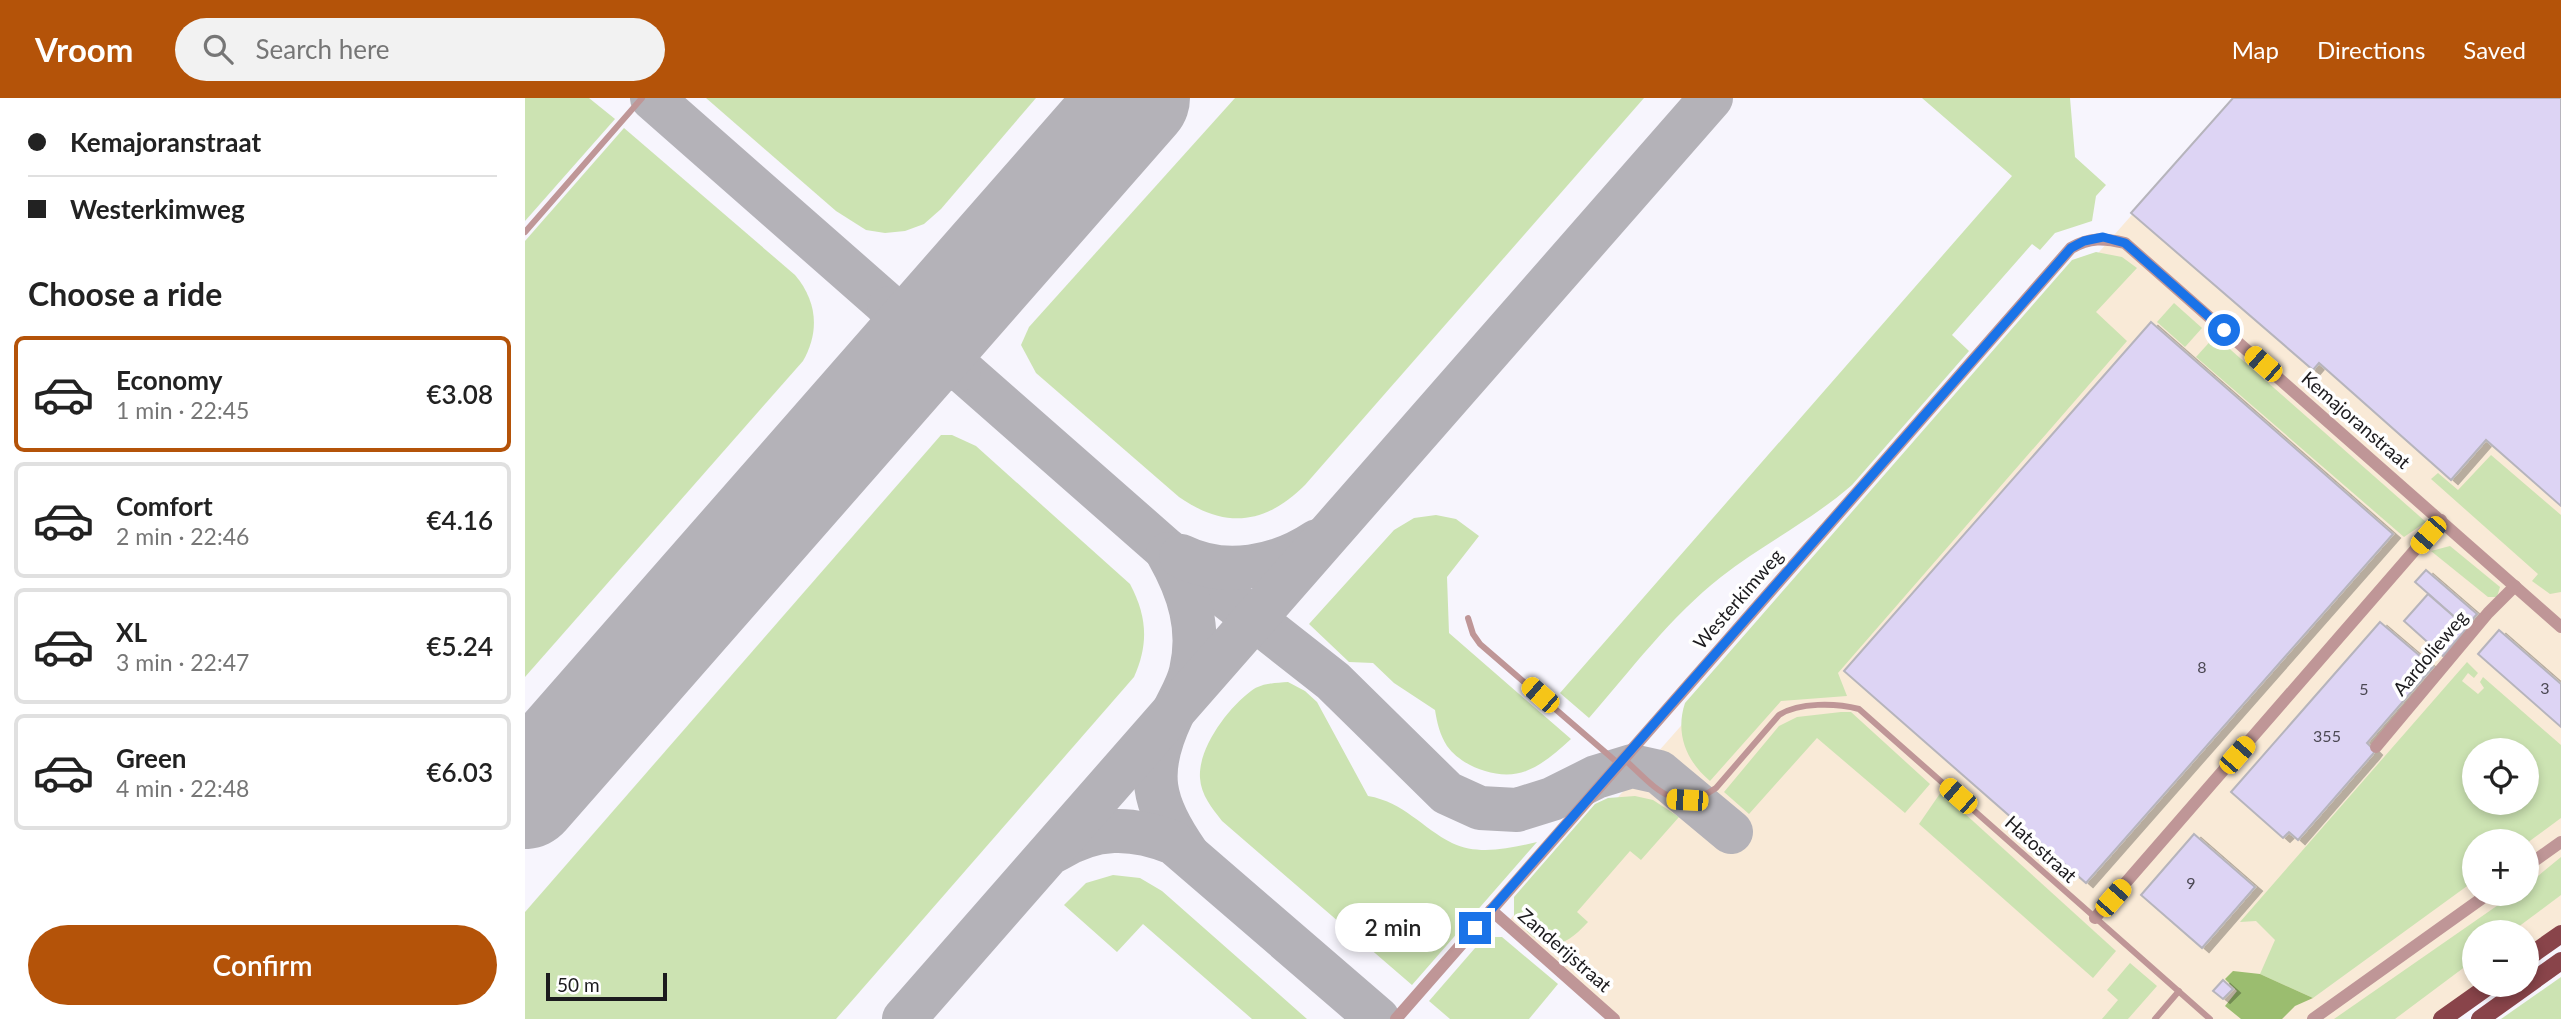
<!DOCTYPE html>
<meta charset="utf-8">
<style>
body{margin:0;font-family:Lato,sans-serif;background:#f2f2f2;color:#222;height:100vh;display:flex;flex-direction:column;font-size:26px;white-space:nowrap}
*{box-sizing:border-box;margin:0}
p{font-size:23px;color:#767676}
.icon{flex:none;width:38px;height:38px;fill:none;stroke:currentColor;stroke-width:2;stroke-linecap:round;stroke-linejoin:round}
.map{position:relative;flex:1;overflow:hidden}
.sheet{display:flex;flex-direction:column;background:#fff;width:525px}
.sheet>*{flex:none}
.guide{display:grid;align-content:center;height:154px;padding:0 28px;background:#fff}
.tools{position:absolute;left:1937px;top:640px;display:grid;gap:14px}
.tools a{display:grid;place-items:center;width:77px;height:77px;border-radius:50%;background:#fff;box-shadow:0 4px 10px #0003;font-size:35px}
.scale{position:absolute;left:21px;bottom:18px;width:121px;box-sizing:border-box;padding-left:7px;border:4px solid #1c1b1e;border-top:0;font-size:19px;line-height:24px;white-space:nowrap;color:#1c1b1e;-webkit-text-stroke:5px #fff;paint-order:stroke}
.end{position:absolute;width:32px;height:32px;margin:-16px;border:9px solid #1a73e8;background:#fff;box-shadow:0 0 0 4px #fff}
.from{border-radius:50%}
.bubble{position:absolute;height:49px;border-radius:24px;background:#fff;box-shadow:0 4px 10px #0003;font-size:23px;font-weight:600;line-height:49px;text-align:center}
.car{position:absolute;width:21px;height:42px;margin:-21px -10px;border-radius:9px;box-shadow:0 0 5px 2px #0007;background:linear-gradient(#f5c518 24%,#345 0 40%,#f5c518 0 76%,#345 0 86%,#f5c518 0)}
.guide b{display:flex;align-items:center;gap:24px;height:66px;font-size:26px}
.guide b+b{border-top:2px solid #e0e0e0}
.guide i{width:18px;height:18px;background:#222}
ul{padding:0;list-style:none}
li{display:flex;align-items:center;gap:21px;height:116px;margin:0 14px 10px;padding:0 14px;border:4px solid #e0e0e0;border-radius:10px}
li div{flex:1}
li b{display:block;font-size:26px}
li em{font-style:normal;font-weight:600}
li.on{border-color:#b45309}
li>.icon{width:63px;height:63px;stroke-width:1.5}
h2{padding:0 28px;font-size:32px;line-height:84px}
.button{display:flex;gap:14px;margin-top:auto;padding:14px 28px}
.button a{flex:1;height:80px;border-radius:42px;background:#b45309;color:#fff;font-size:28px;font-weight:600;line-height:80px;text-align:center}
header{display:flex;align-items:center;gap:42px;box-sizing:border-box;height:98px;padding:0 35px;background:#b45309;color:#fff}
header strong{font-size:33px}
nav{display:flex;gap:38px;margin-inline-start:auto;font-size:24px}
.search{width:490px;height:63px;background:#f2f2f2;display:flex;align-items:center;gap:18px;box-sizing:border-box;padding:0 24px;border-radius:38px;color:#767676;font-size:26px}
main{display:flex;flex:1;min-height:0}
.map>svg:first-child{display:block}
.industrial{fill:#f9ead7;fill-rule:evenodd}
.green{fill:#cce3b2;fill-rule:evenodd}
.forest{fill:#9bbd6f}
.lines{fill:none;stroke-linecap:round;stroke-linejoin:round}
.taxiway{stroke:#b4b2b8;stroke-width:44}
.runway{stroke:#b4b2b8;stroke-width:108}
.building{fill:#ddd4f4;stroke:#b6b4bc;stroke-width:2;filter:url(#shadow)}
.service{stroke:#bf9697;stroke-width:6}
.minor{stroke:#bf9697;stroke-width:12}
.primary{stroke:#89444a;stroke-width:18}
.route{stroke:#1a73e8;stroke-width:9}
.labels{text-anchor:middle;stroke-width:7;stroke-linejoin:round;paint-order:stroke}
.number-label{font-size:16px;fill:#4c4954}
.street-label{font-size:19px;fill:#1c1b1e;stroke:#fff}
</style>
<header>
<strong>Vroom</strong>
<div class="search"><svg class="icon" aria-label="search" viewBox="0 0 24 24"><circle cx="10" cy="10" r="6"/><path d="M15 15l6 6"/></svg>Search here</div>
<nav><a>Map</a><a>Directions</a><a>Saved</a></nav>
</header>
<main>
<section class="sheet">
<div class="guide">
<b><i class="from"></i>Kemajoranstraat</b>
<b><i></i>Westerkimweg</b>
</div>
<h2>Choose a ride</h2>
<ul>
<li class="on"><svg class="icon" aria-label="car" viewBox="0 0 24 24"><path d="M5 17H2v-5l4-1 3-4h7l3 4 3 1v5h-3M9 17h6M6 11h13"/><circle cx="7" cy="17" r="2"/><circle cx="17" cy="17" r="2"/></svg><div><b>Economy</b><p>1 min · 22:45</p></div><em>€3.08</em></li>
<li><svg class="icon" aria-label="car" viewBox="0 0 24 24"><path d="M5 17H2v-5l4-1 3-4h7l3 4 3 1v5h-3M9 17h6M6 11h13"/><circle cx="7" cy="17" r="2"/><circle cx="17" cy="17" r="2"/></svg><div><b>Comfort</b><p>2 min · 22:46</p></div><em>€4.16</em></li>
<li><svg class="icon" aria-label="car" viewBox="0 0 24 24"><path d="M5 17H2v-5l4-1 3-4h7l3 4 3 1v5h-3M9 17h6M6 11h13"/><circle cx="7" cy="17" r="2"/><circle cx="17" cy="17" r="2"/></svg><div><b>XL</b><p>3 min · 22:47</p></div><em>€5.24</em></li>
<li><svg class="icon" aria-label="car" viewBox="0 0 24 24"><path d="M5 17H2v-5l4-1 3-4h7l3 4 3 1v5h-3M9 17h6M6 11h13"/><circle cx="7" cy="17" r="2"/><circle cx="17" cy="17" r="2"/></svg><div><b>Green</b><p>4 min · 22:48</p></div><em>€6.03</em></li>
</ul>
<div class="button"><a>Confirm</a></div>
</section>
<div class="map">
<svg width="2036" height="921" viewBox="0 0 2036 921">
<defs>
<filter id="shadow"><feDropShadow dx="7" dy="4" stdDeviation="0" flood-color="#0004"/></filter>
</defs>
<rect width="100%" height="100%" fill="#f7f5fd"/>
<path class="industrial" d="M1710,0H2036V831L2002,856V835H1950V887H1958L1910,921H1089L982,825ZM1950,653H2002V705H1950ZM1950,744H2002V796H1950Z"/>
<g class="green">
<path d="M0,0H64L90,21L0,123Z"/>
<path d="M181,0H511L416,111L399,126L380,133L360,135L341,132L311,113Z"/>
<path d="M710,0H1119L780,387C740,427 700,431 654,399L511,275L496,247L504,229Z"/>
<path d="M1397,0H1545L1550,59L1581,87L1571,98L1567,123L1530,135L1515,152L1507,146L1427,237L1444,253L1327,387C1287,422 1238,446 1196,479C1146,518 1106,572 1064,620L1035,595L1487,78Z"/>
<path d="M99,30L270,177C292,203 295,233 278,263L0,579V143Z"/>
<path d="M1571,154L1597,159L1612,170L1571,214L1602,243L1313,575L1322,598L1256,603L1185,683C1161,663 1150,635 1160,605L1547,162Z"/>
<path d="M1649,205L1677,230L1660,249L1632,224Z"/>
<path d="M1690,238L1901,424L1879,439L1671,259Z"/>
<path d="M416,337H427L451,348L605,486C622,518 624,546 609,579L311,921H0V814Z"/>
<path d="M1966,357L2036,417V494L2025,496L2007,483L2013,476L1906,381L1913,375L1933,392Z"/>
<path d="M911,417L931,421L954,438L922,479L924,535L1046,641C1033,653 1019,666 1001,673C976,683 938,670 922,648C915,637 912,625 910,612L869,585L848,565L824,564L784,526L869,432L889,420Z"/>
<path d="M1925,448L1975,489L1972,499H1963L1906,453Z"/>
<path d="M1942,564L1953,575L1949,580L1943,575L1937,583L1953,596L1959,590L1955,584L1958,579L2036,647V720L2002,745L1950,744L1949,783L1788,900L1735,876L1750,842L1731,823L1715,824ZM1950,653H2002V705H1950Z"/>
<path d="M763,584L780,593L792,604L843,698C879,704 897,730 927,745C954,758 985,750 1012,744L887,887L697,723C687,710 676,697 675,680C673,650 703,610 726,593C737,585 750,585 763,584Z"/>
<path d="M1316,614H1326L1405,686L1380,715L1292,640L1224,716L1199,694L1254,628L1272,619Z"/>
<path d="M1416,694L1591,853L1568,880L1394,726Z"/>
<path d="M1110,698L1128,702L1154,719L1116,762L1105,753L1052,814L1063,824C1033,857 1016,852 989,819V799L1070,706L1083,700Z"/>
<path d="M2036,759V797L1985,835H1950L1949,862L1870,921H1809L1989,796H2002V787Z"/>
<path d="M588,777L615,780L637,793L782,921H727L618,826L592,854L539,807L561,785Z"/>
<path d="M966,839H977L1033,886L1004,921H925L904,903L957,842Z"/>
<path d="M1605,865L1632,888L1603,921H1577L1593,902L1582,892Z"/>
<path d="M2036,879V921H1976Z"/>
</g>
<path class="forest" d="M1708,873L1735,876L1788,900L1770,908L1757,921H1716L1700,908L1712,893L1700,881Z"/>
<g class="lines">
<g class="taxiway">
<path d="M127,0L639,450L808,583L922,695L955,710L992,712L1027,701L1071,679L1107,668L1134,674L1206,734"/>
<path d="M434,272C408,227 428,211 457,176"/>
<path d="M363,282C379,256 382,236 364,210"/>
<path d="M643,456C664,493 676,531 666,573C663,588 653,603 647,617C620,674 627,705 662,755"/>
<path d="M656,458C700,480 753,469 792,443"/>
<path d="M531,752C570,728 606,728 649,745L853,921"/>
<path d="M379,921L1186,0"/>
</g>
<path class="runway" d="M0,697L611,0"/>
</g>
<g class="building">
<path d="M1708,0H2036V408L1961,342L1926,382L1794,265L1788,272L1606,115Z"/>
<path d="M1626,224L1868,436L1561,785L1319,573Z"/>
<path d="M1901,472L1952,516L1941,529L1890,484Z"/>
<path d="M1903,496L1942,530L1918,558L1879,523Z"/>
<path d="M1855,524L1908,569L1842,645L1850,653L1847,657L1773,742L1764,734L1758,740L1706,694Z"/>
<path d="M1974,532L2036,586V629L1953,556Z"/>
<path d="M1669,736L1730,789L1677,850L1616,797Z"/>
<path d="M1698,882L1708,891L1698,901L1688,893Z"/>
</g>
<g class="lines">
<g class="service">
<path d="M0,134L117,0"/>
<path d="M943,520L948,536L955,546L1094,666"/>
<path d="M1099,661C1129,688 1150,719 1191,690L1254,617C1274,604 1311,605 1334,611L1685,921"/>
<path d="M1630,921L1654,893"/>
</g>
<g class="minor">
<path d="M1851,649L1963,515L1990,488"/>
<path d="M2002,768L2036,744"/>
<path d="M966,812L1089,921"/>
<path d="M1570,820L1916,422"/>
<path d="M871,921L1546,150C1565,139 1579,140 1600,145L2036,529"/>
<path d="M1788,921L1963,796"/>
</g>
<g class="primary">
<path d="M2002,860L2036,836"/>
<path d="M1917,921L1965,887"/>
<path d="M1955,921L2036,863"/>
</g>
</g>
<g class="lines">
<path class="route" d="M950,830L1546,150L1559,143L1578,139L1600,145L1699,232"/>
</g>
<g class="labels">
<g class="number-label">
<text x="1677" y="575">8</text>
<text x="2020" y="596">3</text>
<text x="1839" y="597">5</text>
<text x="1802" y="644">355</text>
<text x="1666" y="791">9</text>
</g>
<g class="street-label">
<text transform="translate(1831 322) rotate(41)" y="7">Kemajoranstraat</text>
<text transform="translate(1213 501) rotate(-49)" y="7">Westerkimweg</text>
<text transform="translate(1905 555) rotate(-50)" y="7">Aardolieweg</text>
<text transform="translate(1516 751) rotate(42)" y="7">Hatostraat</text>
<text transform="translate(1040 852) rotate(41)" y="7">Zanderijstraat</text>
</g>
</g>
</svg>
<div class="tools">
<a><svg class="icon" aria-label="locate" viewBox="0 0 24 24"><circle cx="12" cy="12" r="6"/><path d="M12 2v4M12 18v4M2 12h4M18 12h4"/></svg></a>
<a>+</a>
<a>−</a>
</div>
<div class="scale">50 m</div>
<i class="end from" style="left:1699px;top:232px"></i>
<i class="end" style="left:950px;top:830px"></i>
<div class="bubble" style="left:810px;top:805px;width:116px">2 min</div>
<i class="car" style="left:1738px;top:266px;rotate:311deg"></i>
<i class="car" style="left:1903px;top:437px;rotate:221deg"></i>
<i class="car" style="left:1015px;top:597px;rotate:311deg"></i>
<i class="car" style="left:1712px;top:657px;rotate:41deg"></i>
<i class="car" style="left:1433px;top:698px;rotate:311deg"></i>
<i class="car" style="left:1162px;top:702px;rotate:273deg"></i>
<i class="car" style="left:1588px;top:800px;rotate:41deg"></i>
</div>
</main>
